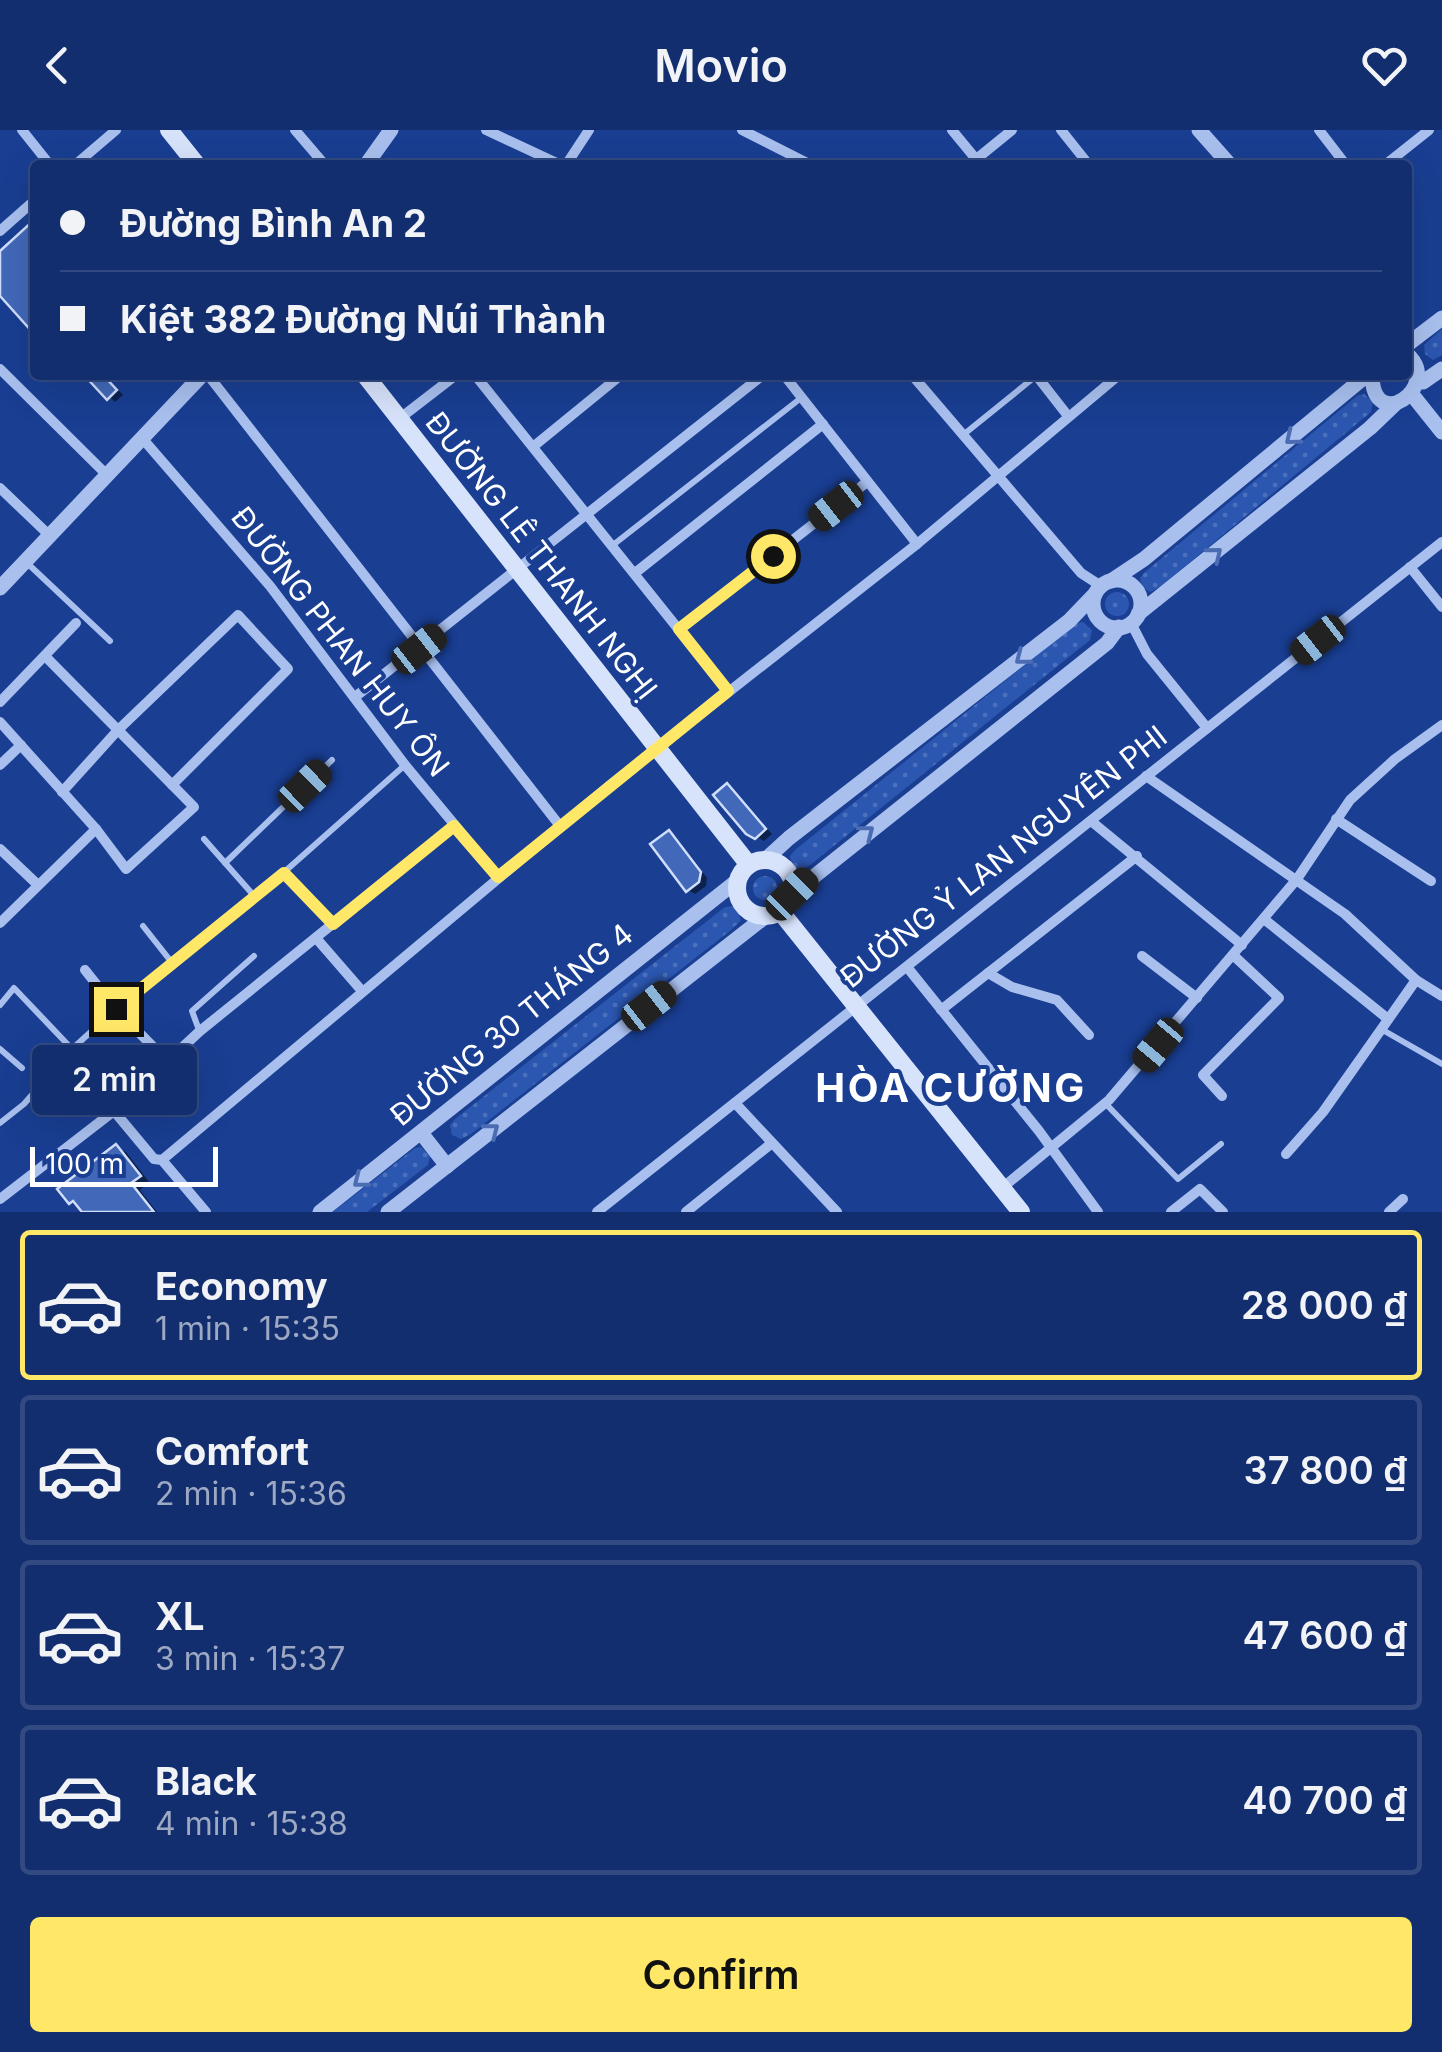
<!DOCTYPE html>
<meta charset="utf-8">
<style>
body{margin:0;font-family:Inter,sans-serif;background:#1c3673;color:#f1f3f6;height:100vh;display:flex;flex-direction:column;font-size:38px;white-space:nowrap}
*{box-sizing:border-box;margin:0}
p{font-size:32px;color:#9da8c2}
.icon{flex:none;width:55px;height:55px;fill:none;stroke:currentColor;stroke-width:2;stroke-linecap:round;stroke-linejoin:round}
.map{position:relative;height:1082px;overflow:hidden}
.panel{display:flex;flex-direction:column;background:#132e6e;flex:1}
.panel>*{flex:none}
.top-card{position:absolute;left:30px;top:30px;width:1382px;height:220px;border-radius:10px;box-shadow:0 10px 40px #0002,0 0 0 2px #324a81;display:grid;align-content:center;height:220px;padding:0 30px;background:#132e6e}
.scale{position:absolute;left:30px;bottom:25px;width:188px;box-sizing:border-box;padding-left:10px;border:5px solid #fff;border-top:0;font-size:28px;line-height:35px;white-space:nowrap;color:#fff;-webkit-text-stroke:8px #193e92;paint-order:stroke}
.end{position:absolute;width:45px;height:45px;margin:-22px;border:12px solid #ffe767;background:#111;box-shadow:0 0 0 5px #111}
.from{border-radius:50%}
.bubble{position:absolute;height:70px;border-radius:10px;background:#132e6e;box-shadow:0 10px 40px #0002,0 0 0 2px #324a81;font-size:32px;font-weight:600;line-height:70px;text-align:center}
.car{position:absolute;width:30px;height:60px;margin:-30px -15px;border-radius:12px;box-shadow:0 0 8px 2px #0007;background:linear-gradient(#222 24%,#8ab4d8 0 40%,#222 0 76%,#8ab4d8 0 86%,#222 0)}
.top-card b{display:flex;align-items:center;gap:35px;height:95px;font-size:38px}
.top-card b+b{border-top:2px solid #324a81}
.top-card i{width:25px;height:25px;background:#f1f3f6}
ul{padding:18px 0 0;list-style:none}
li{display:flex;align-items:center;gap:30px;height:150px;margin:0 20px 15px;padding:0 10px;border:5px solid #324a81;border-radius:10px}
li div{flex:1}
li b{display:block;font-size:38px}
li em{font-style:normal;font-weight:600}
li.selected{border-color:#ffe767}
li>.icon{width:90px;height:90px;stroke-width:1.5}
.action{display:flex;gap:20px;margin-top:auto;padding:20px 30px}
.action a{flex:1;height:115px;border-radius:10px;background:#ffe767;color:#111;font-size:40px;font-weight:600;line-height:115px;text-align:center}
header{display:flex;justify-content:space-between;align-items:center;height:130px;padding:0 30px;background:#132e6e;font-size:45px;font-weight:600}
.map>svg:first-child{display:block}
.grass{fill:url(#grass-dots)}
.shadow{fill:#0007}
.building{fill:#4268b9;stroke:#d0defb;stroke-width:2.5}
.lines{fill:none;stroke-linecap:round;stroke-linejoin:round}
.service{stroke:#a9c0ef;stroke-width:6}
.minor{stroke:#a9c0ef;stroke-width:10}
.tertiary{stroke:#a9c0ef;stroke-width:15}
.secondary{stroke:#d7e2fb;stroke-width:18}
.oneway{stroke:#4b6cb3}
.route{stroke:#ffe767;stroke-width:12}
.labels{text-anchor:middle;stroke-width:8;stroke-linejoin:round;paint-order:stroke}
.street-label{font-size:30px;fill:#fff;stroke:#193e92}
.district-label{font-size:40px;font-weight:bold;letter-spacing:2.5px;fill:#fff;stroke:#193e92}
</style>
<header><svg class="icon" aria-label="back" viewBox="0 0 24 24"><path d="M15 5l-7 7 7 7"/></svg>Movio<svg class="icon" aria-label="heart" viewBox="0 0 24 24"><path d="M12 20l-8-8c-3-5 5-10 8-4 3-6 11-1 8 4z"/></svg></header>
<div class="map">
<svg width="1442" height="1082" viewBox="0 0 1442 1082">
<defs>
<pattern id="grass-dots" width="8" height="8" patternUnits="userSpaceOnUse" patternTransform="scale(2.5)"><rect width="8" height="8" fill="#2c57b0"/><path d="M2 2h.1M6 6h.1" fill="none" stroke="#4c70bc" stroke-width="1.8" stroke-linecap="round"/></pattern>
</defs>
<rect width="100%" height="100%" fill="#193e92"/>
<g class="grass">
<path d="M1442,199V225L1433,230L1425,224L1424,215Z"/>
<path d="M1364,264L1373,272L1371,282L1160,457L1150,462L1142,457L1140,448L1145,442L1358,265Z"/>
<circle cx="1117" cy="474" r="12"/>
<path d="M1083,492L1092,500L1090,510L810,735L801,740L792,736L790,726L795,720L1077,493Z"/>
<circle cx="765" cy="758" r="12"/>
<path d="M732,776L737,779L741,790L731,800L471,1004L461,1009L452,1005L450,995L455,989L725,777Z"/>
<path d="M421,1017L430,1026L428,1035L367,1082H333L415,1018Z"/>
</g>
<g class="shadow">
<path d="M103,29L110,33L112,35H95Z"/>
<path d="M86,245H104L123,265L115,272Z"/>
<path d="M727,656L772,704L764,711L748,702Z"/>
<path d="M669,703L676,707L707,748L706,756L695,764L688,760Z"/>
<path d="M116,1017L126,1022L149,1052L140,1060L157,1082H85L71,1072Z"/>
</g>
<g class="building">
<path d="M35,89V205L0,166V121Z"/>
<path d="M84,245H103L117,260L107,270Z"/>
<path d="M727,653L766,699L755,709L746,704L713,665Z"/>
<path d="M669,700L701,742L699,752L686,762L650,714Z"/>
<path d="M116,1014L141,1046L131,1053L154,1082H82L73,1071L69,1074L57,1059Z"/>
</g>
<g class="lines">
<g class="service">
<path d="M963,305L1036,246"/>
<path d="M613,415L801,268"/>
<path d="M26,432L110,511"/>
<path d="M204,709L256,768"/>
<path d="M225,733L332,630"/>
<path d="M143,796L173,834"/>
<path d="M0,875L14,858L72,919"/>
<path d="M1381,899L1442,934"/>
<path d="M199,900L192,881L254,826"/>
<path d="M0,919L22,938"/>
<path d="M1106,974L1178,1049L1221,1014"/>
<path d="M0,993L24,974L72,919L116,879L239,782L405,635"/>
</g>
<g class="minor">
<path d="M22,0L50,35"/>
<path d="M295,0L325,35"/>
<path d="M486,0L561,35"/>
<path d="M742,0L811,35"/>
<path d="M952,0L980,34"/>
<path d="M1061,0L1089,35"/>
<path d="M1319,0L1346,35"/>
<path d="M75,35L116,0"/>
<path d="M566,35L589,0"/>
<path d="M969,35L1012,0"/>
<path d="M1385,35L1429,0"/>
<path d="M0,101L35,70"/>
<path d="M0,239L107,345"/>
<path d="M208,245L560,696"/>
<path d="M475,245L728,561"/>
<path d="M784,245L917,414"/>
<path d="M912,245L1081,443L1101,456"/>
<path d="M1036,245L1068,286"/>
<path d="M399,289L456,245"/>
<path d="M142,308L270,456L405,635L498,747"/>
<path d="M534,316L621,245"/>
<path d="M0,358L49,405"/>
<path d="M1410,437L1442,477"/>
<path d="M635,443L823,294"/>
<path d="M1131,493L1147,524L1207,598"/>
<path d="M679,499L867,352"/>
<path d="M355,567L763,245"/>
<path d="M0,572L76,493"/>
<path d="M0,592L96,699L126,739L194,677L45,526"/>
<path d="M0,635L21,615"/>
<path d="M1146,646L1345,784L1416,850L1442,866"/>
<path d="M62,662L118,600L238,485L288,539L172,655"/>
<path d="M1336,689L1431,751"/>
<path d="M1091,691L1242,815"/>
<path d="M0,719L38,755"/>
<path d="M284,743L333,794"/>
<path d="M1264,789L1388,889"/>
<path d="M0,793L96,699"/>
<path d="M316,808L362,861"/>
<path d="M1142,826L1197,868"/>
<path d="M907,837L1039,1001L1098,1082"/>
<path d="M85,840L116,879L167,931"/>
<path d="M988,843L1012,857L1057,870L1089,905"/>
<path d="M941,880L1137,726"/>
<path d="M1222,966L1203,945L1279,868L1233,825"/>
<path d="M735,973L837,1082"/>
<path d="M114,981L154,1029L162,1030L206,1082"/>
<path d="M1286,1024L1323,982L1416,850"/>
<path d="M162,1030L609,656L917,414L1119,245"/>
<path d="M1002,1058L1109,970L1297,749L1350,670L1395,629L1442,595"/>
<path d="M0,1069L114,981L200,901L454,696"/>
<path d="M597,1082L1442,412"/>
<path d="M686,1082L772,1013"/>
<path d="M1171,1082L1200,1059L1223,1082"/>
<path d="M1389,1082L1403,1069"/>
</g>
<g class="tertiary">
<path d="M1199,0L1230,35"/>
<path d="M366,35L391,0"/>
<path d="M1408,214L1442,188"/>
<path d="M1372,245C1373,305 1442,257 1408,225"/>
<path d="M1423,252L1442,239"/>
<path d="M1414,267L1442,302"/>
<circle cx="1117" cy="474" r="24"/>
<path d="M1111,451L1144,429L1367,245"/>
<path d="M0,458L202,245"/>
<path d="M1138,484L1370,298L1395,274"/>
<path d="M765,730L789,708L1069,491L1095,464"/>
<path d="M792,764L1107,513L1119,497"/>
<path d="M422,1004L447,1036"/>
<path d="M320,1082L738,750"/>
<path d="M388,1082L766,786"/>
</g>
<g class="secondary">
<path d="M169,0L197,35"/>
<path d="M365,245L749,735"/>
<circle cx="765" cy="758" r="28"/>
<path d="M780,781L1021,1082"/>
</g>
</g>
<defs><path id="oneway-chevron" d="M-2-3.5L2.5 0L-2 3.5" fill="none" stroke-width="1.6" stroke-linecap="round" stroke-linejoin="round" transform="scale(2.5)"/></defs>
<g class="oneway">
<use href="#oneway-chevron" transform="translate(1292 308) rotate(141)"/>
<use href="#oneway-chevron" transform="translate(1215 424) rotate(-39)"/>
<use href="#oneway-chevron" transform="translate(1022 528) rotate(142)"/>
<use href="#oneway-chevron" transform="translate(867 702) rotate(-38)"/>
<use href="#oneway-chevron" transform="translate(492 1000) rotate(-38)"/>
<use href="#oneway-chevron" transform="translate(360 1051) rotate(142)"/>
</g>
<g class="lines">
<path class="route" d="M116,879L284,743L333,794L454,696L498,747L728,561L679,499L773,426"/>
</g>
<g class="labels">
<g class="street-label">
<text transform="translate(541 426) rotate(52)" y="10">ĐƯỜNG LÊ THANH NGHỊ</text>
<text transform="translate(340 512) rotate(52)" y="10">ĐƯỜNG PHAN HUY ÔN</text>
<text transform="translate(1004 727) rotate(-38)" y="10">ĐƯỜNG Ỷ LAN NGUYÊN PHI</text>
<text transform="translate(512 895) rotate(-39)" y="10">ĐƯỜNG 30 THÁNG 4</text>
</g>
<g class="district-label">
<text x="951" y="972">HÒA CƯỜNG</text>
</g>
</g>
</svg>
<div class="scale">100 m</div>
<i class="end from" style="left:773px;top:426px"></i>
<i class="end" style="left:116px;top:879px"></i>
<div class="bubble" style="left:32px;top:915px;width:165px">2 min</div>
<i class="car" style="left:836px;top:376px;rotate:232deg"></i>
<i class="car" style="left:1318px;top:510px;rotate:232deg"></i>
<i class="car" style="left:419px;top:519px;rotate:52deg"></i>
<i class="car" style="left:305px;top:656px;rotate:46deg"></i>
<i class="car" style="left:792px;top:764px;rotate:45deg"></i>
<i class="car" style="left:649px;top:876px;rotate:52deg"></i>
<i class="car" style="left:1158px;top:915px;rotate:220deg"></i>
<div class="top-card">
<b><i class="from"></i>Đường Bình An 2</b>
<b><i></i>Kiệt 382 Đường Núi Thành</b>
</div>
</div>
<section class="panel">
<ul>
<li class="selected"><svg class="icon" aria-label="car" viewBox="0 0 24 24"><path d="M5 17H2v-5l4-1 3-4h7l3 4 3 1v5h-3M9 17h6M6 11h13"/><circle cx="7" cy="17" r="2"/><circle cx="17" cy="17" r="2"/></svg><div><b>Economy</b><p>1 min · 15:35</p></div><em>28 000 ₫</em></li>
<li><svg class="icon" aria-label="car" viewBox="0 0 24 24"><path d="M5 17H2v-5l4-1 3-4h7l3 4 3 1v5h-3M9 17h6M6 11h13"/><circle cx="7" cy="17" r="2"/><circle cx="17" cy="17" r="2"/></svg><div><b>Comfort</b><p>2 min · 15:36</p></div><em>37 800 ₫</em></li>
<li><svg class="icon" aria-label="car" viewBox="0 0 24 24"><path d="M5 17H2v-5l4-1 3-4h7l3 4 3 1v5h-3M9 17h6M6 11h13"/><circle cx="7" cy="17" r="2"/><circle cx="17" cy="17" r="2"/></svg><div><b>XL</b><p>3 min · 15:37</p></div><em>47 600 ₫</em></li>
<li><svg class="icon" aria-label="car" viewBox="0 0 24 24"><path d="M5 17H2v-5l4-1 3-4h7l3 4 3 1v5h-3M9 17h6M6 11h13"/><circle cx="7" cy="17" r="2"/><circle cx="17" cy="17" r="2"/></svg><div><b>Black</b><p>4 min · 15:38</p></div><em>40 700 ₫</em></li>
</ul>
<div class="action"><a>Confirm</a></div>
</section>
